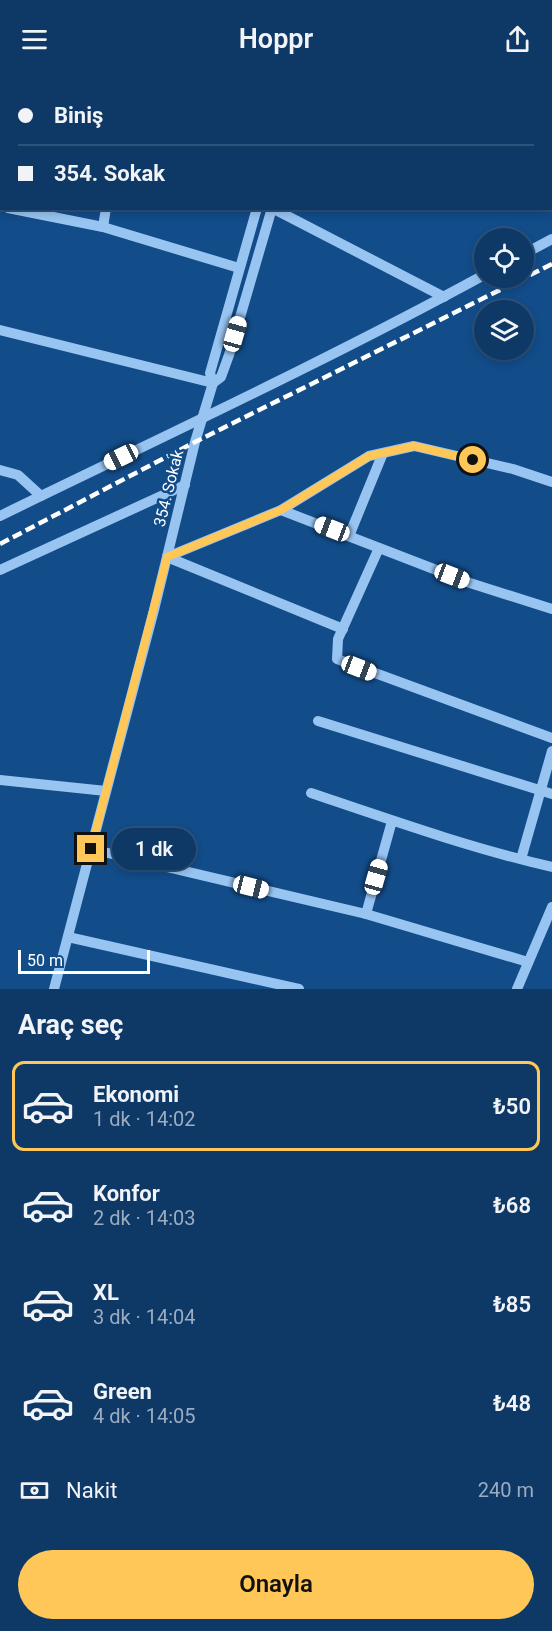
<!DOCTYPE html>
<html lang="tr">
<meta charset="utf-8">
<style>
body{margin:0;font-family:Roboto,sans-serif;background:#17406d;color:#f1f3f6;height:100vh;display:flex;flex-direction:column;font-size:22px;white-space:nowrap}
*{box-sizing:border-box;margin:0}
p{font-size:20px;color:#9bacc0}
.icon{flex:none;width:33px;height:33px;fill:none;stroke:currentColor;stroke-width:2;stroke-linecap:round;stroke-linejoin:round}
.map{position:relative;height:911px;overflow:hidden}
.panel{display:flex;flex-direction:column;background:#0e3967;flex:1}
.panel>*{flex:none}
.banner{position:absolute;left:0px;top:0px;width:552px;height:132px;box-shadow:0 3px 9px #0003,0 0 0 2px #2e537b;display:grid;align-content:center;height:132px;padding:0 18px;background:#0e3967}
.controls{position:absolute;left:474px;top:150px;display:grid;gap:12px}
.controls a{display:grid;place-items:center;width:60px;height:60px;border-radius:50%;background:#0e3967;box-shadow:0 3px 9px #0003,0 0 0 2px #2e537b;font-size:30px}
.scale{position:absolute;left:18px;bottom:15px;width:132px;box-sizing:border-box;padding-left:6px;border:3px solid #fff;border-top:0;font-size:16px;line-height:21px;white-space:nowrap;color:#fff;-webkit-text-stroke:4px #124c89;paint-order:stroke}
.end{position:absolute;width:27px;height:27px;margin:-14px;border:8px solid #ffc757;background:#111;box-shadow:0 0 0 3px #111}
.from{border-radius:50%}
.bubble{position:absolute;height:42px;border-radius:21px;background:#0e3967;box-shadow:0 3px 9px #0003,0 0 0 2px #2e537b;font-size:20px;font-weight:600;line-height:42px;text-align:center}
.car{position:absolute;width:18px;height:36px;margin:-18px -9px;border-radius:8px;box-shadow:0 0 4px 2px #0007;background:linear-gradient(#fff 24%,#345 0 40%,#fff 0 76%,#345 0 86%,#fff 0)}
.banner b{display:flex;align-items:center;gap:21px;height:57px;font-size:22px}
.banner b+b{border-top:2px solid #2e537b}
.banner i{width:15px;height:15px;background:#f1f3f6}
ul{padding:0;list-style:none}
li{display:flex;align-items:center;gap:18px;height:90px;margin:0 12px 9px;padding:0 6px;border:3px solid transparent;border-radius:12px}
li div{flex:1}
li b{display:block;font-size:22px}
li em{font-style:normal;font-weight:600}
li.active{border-color:#ffc757}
li>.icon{width:54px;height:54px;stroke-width:1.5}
h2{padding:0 18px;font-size:27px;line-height:72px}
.pay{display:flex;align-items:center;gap:15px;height:66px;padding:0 18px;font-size:22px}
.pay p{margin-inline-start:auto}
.action{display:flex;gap:12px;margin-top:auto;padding:12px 18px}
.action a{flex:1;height:69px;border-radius:36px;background:#ffc757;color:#111;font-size:24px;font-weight:600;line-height:69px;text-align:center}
header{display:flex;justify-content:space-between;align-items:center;height:78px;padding:0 18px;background:#0e3967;font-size:27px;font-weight:600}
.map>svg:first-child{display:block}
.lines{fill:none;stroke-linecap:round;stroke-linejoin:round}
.minor{stroke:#98c4f1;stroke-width:10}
.rail{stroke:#fff;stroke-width:4.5;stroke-dasharray:10 4.5;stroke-linecap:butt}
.route{stroke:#ffc757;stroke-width:8}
.labels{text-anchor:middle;stroke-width:5;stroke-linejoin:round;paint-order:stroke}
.street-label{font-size:16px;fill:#fff;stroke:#124c89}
</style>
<header><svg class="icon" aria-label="menu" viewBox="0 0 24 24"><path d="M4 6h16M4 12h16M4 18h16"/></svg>Hoppr<svg class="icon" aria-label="share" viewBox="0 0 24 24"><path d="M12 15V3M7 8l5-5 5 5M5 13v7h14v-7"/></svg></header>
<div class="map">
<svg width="552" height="911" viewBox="0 0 552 911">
<rect width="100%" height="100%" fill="#124c89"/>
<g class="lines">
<g class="minor">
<path d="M12,0L15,2"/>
<path d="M96,2L97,0"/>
<path d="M288,2L289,0"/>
<path d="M305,2V0"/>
<path d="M0,64H2"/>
<path d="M550,116L552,117"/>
<path d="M8,130L103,149L239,190"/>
<path d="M272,130L444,219"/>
<path d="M103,149L106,130"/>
<path d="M524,176L552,161"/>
<path d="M0,252L213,305"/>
<path d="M213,305L210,295L257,130"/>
<path d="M0,392L18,397L41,418"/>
<path d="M281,432L470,505L552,531"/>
<path d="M0,438C162,359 326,283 484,197"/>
<path d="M349,458L383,375"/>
<path d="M379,470L338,561L337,581L552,660"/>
<path d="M167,479L281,432L369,378L414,368L513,391L552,404"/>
<path d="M167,479L343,551"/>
<path d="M0,492L185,407"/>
<path d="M318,643L552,716"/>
<path d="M0,702L106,713"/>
<path d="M311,715C391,742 470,770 552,789"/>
<path d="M91,771L366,836L528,884"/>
<path d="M521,781L552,673"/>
<path d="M366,836L392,743"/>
<path d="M68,859L299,911"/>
<path d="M54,911L154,532L195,364L213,305L221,299L229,277L272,130"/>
<path d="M517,911L552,829"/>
</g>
<path class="rail" d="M0,466L195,364L552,186"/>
</g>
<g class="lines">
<path class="route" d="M91,771L167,479L281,432L369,378L414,368L473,382"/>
</g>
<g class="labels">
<g class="street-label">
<text transform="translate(168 410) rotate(-76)" y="6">354. Sokak</text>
</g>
</g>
</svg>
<div class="controls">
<a><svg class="icon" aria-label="locate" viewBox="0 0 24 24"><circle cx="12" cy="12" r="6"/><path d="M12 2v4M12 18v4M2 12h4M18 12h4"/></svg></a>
<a><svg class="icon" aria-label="layers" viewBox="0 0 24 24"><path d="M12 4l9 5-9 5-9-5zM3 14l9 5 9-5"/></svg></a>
</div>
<div class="scale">50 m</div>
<i class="end from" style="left:473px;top:382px"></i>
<i class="end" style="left:91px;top:771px"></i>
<div class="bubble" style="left:112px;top:750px;width:84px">1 dk</div>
<i class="car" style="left:235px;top:256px;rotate:16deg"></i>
<i class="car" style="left:121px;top:379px;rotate:244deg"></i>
<i class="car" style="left:332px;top:451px;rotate:291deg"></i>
<i class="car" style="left:452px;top:498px;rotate:111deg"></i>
<i class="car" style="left:359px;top:590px;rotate:111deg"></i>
<i class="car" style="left:376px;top:799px;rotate:16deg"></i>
<i class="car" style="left:251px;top:809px;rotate:104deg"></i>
<div class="banner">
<b><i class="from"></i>Biniş</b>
<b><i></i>354. Sokak</b>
</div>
</div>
<section class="panel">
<h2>Araç seç</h2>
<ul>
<li class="active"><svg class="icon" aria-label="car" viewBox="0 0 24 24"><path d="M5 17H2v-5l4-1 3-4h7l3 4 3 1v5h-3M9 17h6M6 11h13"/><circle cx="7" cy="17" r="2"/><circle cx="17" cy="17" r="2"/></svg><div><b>Ekonomi</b><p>1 dk · 14:02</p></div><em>₺50</em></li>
<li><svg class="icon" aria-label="car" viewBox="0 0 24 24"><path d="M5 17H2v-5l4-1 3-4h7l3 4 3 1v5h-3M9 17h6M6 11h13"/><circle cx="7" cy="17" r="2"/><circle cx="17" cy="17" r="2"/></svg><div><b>Konfor</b><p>2 dk · 14:03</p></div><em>₺68</em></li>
<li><svg class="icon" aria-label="car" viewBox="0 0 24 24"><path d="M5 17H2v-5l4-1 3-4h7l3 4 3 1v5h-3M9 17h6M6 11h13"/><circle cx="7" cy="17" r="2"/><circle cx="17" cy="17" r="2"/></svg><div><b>XL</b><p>3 dk · 14:04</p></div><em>₺85</em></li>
<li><svg class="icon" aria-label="car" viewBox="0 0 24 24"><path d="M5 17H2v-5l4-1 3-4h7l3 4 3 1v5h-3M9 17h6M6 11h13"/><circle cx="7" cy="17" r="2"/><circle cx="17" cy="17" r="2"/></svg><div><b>Green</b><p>4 dk · 14:05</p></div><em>₺48</em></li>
</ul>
<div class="pay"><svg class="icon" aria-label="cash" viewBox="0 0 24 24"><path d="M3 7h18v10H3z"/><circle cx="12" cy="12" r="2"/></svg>Nakit<p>240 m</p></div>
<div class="action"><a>Onayla</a></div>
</section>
